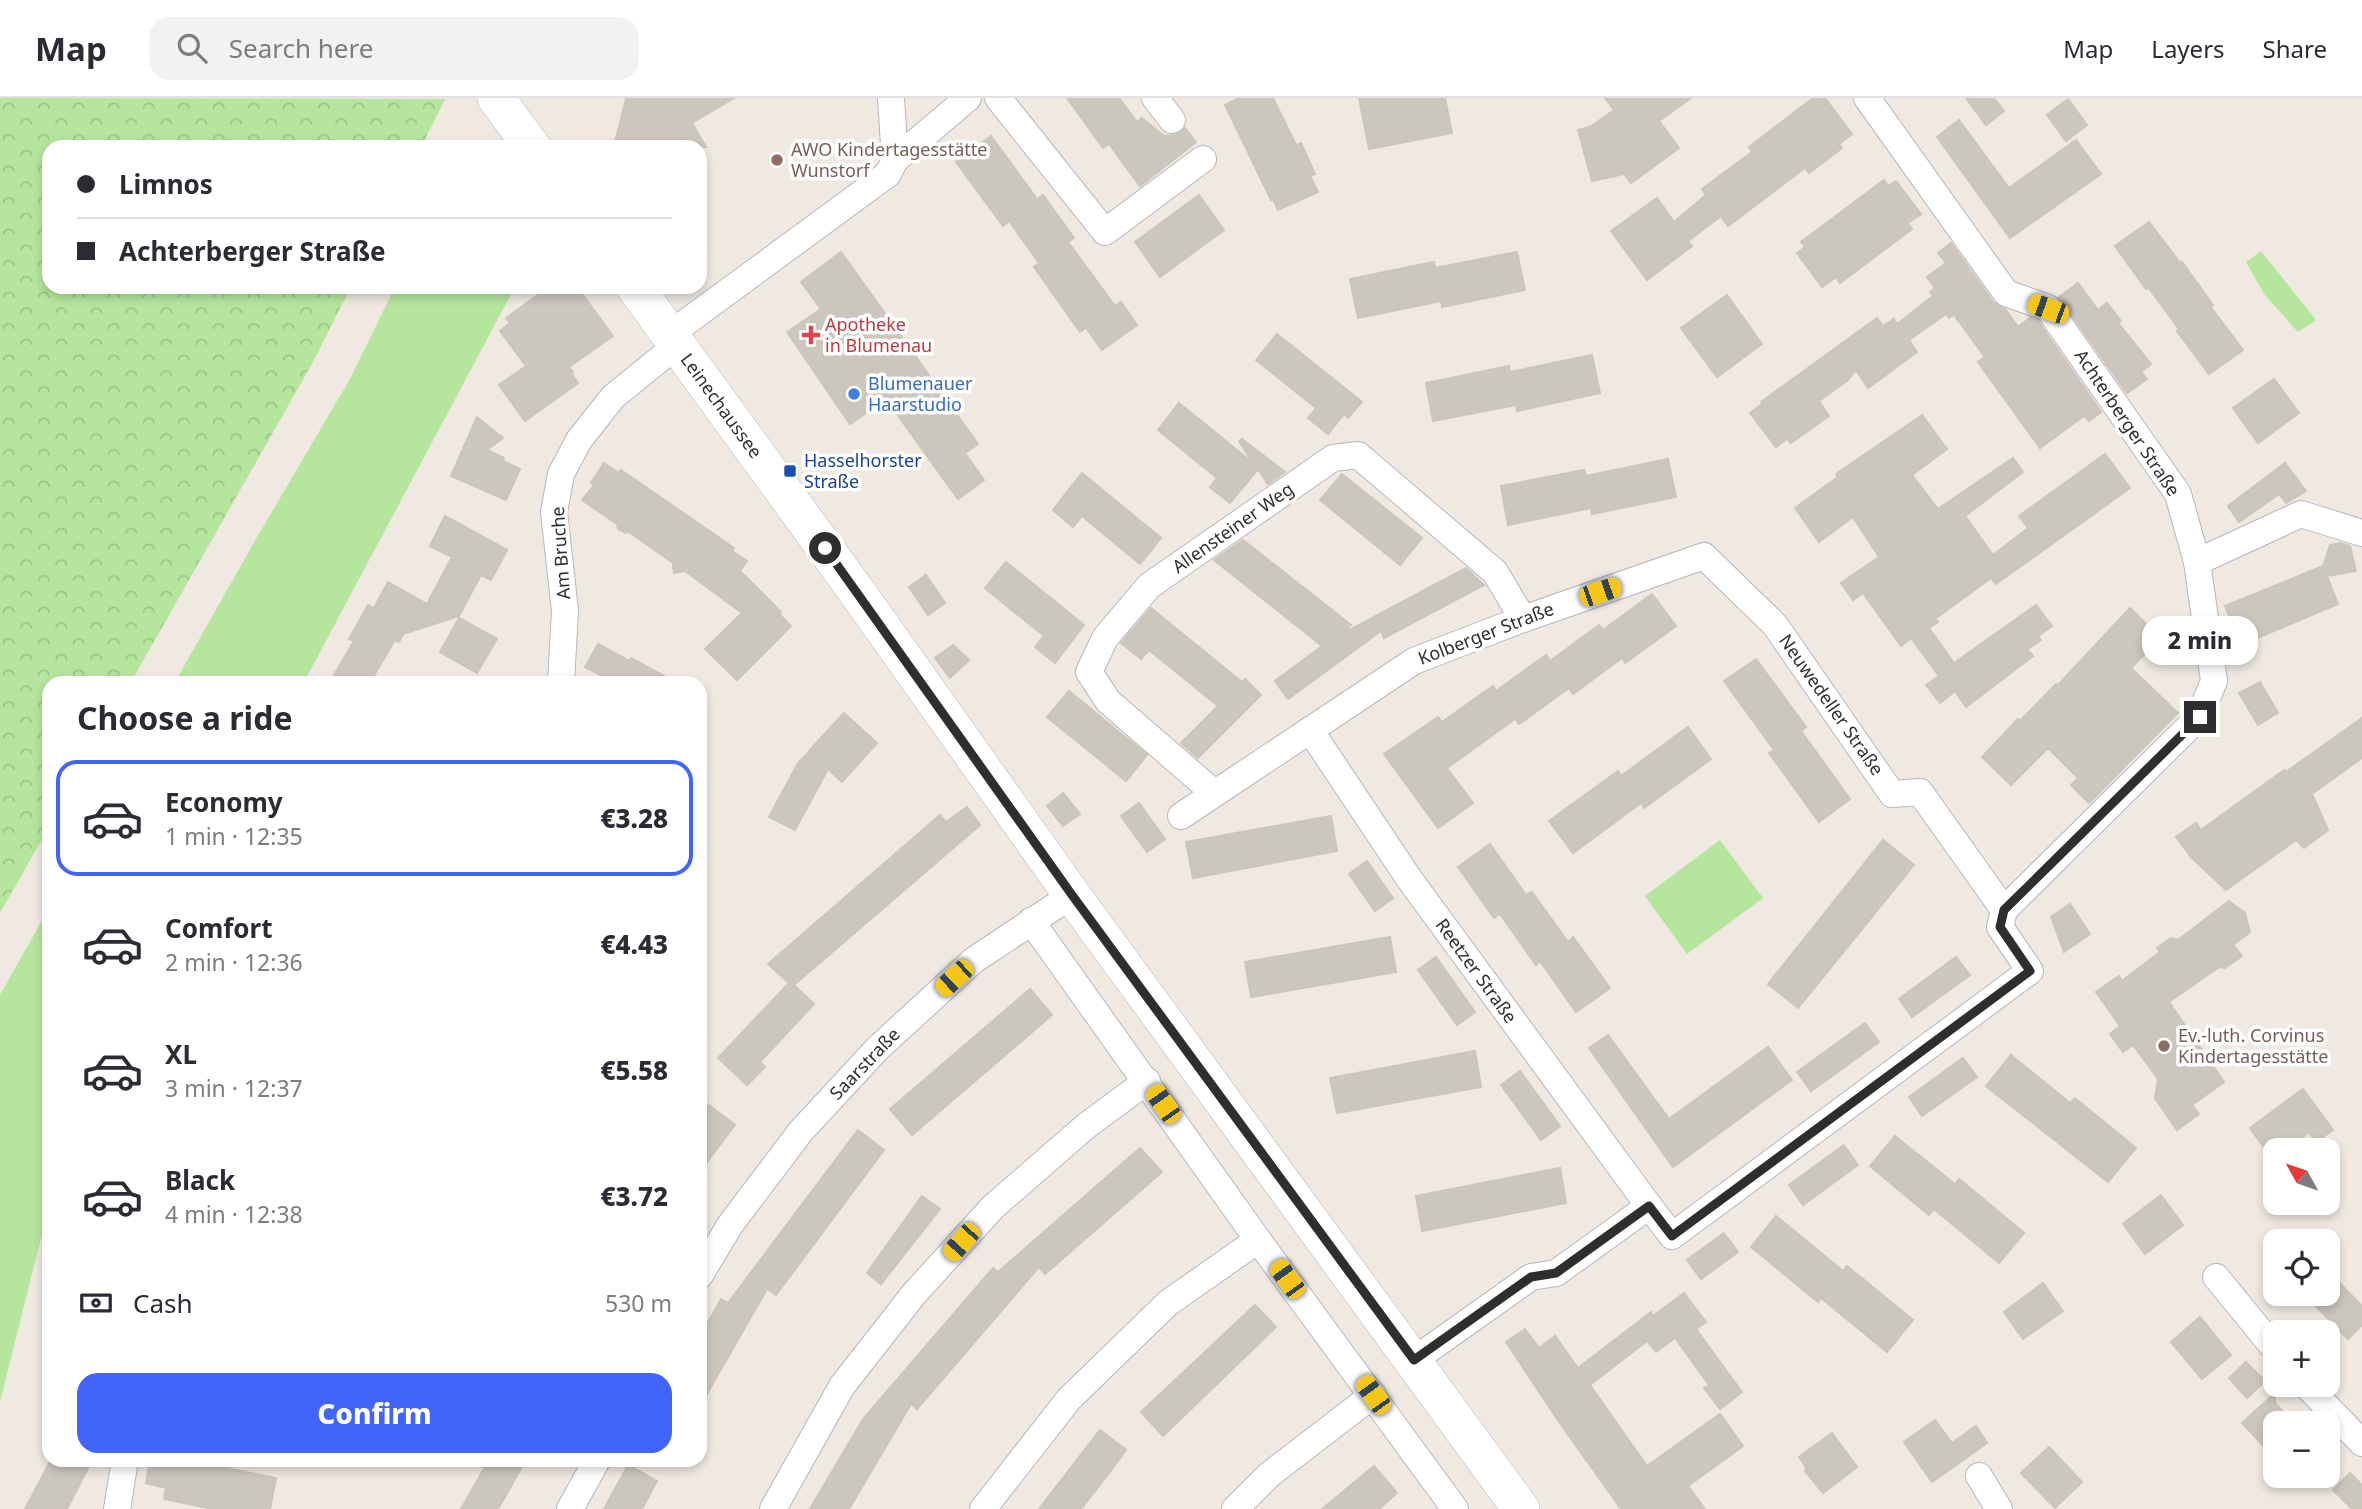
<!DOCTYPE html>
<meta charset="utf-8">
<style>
body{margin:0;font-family:"Noto Sans",sans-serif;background:#f2f2f3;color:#2b2b33;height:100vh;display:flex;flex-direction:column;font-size:26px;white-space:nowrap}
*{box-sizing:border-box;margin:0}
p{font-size:23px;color:#7c7c81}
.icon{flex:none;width:38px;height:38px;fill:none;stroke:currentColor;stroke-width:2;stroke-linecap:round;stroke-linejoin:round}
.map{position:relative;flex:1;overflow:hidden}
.side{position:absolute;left:42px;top:578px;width:665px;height:791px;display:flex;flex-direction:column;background:#fff;border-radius:21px;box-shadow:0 4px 10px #0003}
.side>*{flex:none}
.top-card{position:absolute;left:42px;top:42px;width:665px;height:154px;border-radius:21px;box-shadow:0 4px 10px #0003;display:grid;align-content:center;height:154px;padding:0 35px;background:#fff}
.needle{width:46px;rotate:310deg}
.buttons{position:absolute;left:2263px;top:1040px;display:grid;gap:14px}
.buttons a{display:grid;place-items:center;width:77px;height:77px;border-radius:14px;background:#fff;box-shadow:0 4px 10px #0003;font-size:35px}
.end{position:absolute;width:32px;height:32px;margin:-16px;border:9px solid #2e2e2e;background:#fff;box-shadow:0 0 0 4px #fff}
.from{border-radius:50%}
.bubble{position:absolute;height:49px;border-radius:21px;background:#fff;box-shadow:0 4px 10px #0003;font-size:23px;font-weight:800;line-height:49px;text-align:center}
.car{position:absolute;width:21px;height:42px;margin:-21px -10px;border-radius:9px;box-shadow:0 0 5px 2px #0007;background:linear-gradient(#f5c518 24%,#345 0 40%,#f5c518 0 76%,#345 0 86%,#f5c518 0)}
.top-card b{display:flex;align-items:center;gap:24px;height:66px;font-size:26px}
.top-card b+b{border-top:2px solid #e1e1e2}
.top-card i{width:18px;height:18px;background:#2b2b33}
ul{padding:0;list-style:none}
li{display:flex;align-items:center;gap:21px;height:116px;margin:0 14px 10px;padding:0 21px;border:4px solid transparent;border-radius:21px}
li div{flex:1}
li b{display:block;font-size:26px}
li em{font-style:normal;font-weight:800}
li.active{border-color:#4264fb}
li>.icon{width:63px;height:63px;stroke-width:1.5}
h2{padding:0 35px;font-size:32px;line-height:84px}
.pay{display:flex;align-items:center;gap:18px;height:77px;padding:0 35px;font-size:26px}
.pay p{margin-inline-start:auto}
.action{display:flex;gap:14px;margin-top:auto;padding:14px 35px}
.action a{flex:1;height:80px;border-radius:21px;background:#4264fb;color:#fff;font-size:28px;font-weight:800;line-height:80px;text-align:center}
header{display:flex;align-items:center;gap:42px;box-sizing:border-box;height:98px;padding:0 35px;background:#fff;border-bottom:2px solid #e1e1e2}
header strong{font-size:33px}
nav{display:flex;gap:38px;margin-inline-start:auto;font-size:24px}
.search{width:490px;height:63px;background:#f2f2f3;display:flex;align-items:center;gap:18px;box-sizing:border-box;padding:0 24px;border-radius:21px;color:#7c7c81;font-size:26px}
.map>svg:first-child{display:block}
.forest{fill:url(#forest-crowns)}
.park{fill:#b6e59e}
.building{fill:#cbc7bf;stroke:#cbc5ba;stroke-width:2}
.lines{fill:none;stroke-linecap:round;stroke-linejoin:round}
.street-casing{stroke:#b4b7c1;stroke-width:28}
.secondary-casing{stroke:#b4b7c1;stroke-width:38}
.street{stroke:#fff;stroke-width:26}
.secondary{stroke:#fff;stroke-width:37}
.route{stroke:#2e2e2e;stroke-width:9}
.education-dot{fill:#8d6e63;stroke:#fff;stroke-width:2.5}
.health-dot{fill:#e0444e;stroke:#fff;stroke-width:2.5}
.shop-dot{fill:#3f7fe0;stroke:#fff;stroke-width:2.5}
.transit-dot{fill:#1a4fb4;stroke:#fff;stroke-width:2.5}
.labels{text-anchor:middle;stroke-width:7;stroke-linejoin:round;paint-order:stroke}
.education-label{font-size:18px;fill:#785e54;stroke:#fff;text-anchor:start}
.health-label{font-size:18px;fill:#be3a42;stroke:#fff;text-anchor:start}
.shop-label{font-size:18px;fill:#366cbe;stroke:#fff;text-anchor:start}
.street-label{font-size:18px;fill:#2e2e2e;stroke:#fff}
.transit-label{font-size:18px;fill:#164399;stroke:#fff;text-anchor:start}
</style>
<header>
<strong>Map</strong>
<div class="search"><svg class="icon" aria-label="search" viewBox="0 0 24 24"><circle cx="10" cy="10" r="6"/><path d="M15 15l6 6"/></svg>Search here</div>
<nav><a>Map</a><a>Layers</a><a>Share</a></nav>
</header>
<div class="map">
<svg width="2362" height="1411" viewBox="0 0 2362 1411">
<defs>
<pattern id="forest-crowns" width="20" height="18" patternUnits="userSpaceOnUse" patternTransform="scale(1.75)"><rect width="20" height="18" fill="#b6e59e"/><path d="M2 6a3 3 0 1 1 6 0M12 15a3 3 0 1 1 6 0" fill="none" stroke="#9dc588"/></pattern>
</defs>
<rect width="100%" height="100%" fill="#efe9e1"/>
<path class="forest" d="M0,0L445,1L421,49H49V189H351L313,264L131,584H49V729L0,815Z"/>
<g class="park">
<path d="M2261,153L2316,222L2298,234L2264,196L2246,164Z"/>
<path d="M395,189H515L304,584H175L256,441L350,281Z"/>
<path d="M1720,742L1763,800L1687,856L1645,798Z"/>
<path d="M49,810V1108L0,1304V897Z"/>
</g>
<g class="building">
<path d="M626,0H734L692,25L706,49H614Z"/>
<path d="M1067,0H1119L1137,24L1142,20L1164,38L1175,37L1185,30L1196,44L1140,88L1109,46L1103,50Z"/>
<path d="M1239,0H1273L1296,47L1301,45L1315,76L1310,78L1318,94L1278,112L1273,101L1271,102L1225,7Z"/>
<path d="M1359,0H1445L1452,35L1369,51Z"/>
<path d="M1605,0H1691L1659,23L1679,50L1631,85L1624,76L1592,83L1578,32L1590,29L1614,12Z"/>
<path d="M1813,0H1825L1852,36L1839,46L1842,50L1809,75L1805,70L1728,128L1721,118L1688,143L1692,148L1647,182L1611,133L1657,100L1674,124L1706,97L1702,91L1752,54L1749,49Z"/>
<path d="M1966,0H1994L2004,13L1986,27Z"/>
<path d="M2068,1L2087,27L2066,43L2047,17Z"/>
<path d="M1959,22L2009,90L2076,42L2101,76L2010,140L1937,39Z"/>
<path d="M991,38L1037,101L1043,97L1059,119L1074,140L1068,144L1115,208L1121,204L1137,227L1102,252L1086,230L1080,234L1034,169L1039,165L1009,123L1003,128L956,64Z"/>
<path d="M1884,82L1888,88L1896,83L1921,116L1908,125L1912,131L1840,185L1836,179L1822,189L1797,155L1805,149L1801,144Z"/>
<path d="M1199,97L1224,132L1160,179L1135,144Z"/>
<path d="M2149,124L2181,166L2182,164L2213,207L2210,208L2243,252L2209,276L2177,233L2179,231L2148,189L2146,191L2115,148Z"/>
<path d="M1951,145L1993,204L2006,212L2018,229L2030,220L2038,223L2101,314L2089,323L2084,318L2040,350L1978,264L1985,259L1954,217L1949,220L1946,216L1909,242L1917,254L1868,290L1856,272L1848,282L1819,303L1829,318L1791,345L1787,341L1776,349L1750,315L1762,306L1761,304L1877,220L1883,228L1894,221L1897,226L1933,198L1930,194L1935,190L1927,179L1946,165L1938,155Z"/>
<path d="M841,154L978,346L965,355L984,382L958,401L886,301L850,326L787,234L821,211L801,184Z"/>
<path d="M1517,154L1525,192L1442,209L1441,203L1358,220L1350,181L1434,164L1435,170Z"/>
<path d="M2078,185L2098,212L2107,205L2121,223L2118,225L2151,266L2141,274L2147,281L2127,295L2059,199Z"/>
<path d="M549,189H577L613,238L569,269L573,274L571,275L578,285L525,323L499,287L526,268L500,233L510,225L506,220Z"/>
<path d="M1727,197L1762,246L1717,279L1681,230Z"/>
<path d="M1277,236L1362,304L1348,320L1344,316L1328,336L1308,320L1316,310L1256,262Z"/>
<path d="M1592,257L1600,295L1517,313L1516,307L1433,323L1426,285L1509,268L1510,274Z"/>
<path d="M2274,281L2299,315L2258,345L2233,310Z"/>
<path d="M1179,305L1253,365L1239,343L1242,341L1285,374L1268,386L1258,371L1230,405L1210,389L1217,380L1158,332Z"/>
<path d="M1922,317L1947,351L1912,377L1938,411L2013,360L2023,374L1965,418L1993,457L2028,430L2019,418L2105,356L2130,390L1996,486L1991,480L1935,521L1938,524L1929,530L1954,565L2036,507L2052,528L2038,538L2041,542L2027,551L2033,558L1966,609L1955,593L1940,605L1926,587L1939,578L1911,540L1901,548L1863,495L1853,502L1841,485L1879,459L1853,419L1819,444L1795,410L1838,379L1836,376Z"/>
<path d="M477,319L503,340L487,352L504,360L503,363L520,371L506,402L451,378Z"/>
<path d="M1668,361L1676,399L1592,416L1591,410L1508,427L1501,388L1584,372L1586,378Z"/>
<path d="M604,365L618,375L621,372L734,450L732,453L747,463L740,473L781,514L779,516L791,528L737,582L705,551L742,515L685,473L674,475L673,465L629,434L625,435L618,431L617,426L582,402L594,387L591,385Z"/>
<path d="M2285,365L2306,393L2286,405L2279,396L2239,424L2228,408Z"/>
<path d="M1082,375L1161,440L1140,466L1082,418L1073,429L1053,412Z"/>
<path d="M1342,376L1422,440L1400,467L1320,402Z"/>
<path d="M445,418L507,452L491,482L481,477L459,518L403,536L399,544L395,542L370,584H330L354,543L349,541L368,507L374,510L388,484L427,506L452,459L430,448Z"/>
<path d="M1243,442L1351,527L1344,535L1466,470L1484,487L1384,540L1381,533L1288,601L1275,583L1322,548L1214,462Z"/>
<path d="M2340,445L2350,448L2356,473L2327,478L2338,506L2241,547L2225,508L2323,468L2330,447Z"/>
<path d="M1006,464L1084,527L1055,565L1035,549L1044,538L985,490Z"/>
<path d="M926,477L945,505L928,517L909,489Z"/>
<path d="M1652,496L1676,528L1625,565L1622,560L1573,596L1569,590L1519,626L1515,621L1447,670L1473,705L1438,730L1384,656L1438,619L1442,624L1493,588L1496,593L1546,557L1550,563L1599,527L1603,532Z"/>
<path d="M1151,510L1242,584L1245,581L1261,597L1198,660L1181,645L1218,608L1149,552L1141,561L1121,545Z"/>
<path d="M2130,510L2160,540L2131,570L2178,615L2089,705L2071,687L2078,680L2048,650L2011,687L1982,659L2018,621L2020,623L2056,586L2058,587Z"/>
<path d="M459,520L497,541L477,575L440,554Z"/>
<path d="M598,546L629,563L631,560L675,584H614L585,569Z"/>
<path d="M953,547L969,562L950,580L935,560Z"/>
<path d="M1756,561L1806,629L1801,633L1850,701L1819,724L1769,655L1774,652L1724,583Z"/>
<path d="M2260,584L2278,615L2258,627L2239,595Z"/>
<path d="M1069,593L1147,657L1126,683L1047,619Z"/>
<path d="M844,615L877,645L842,684L828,671L795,732L769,719L798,665L809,654L810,655L809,653Z"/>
<path d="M2362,620V660L2312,696L2328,732L2304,750L2296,742L2226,792L2191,759L2176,739L2196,725L2201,732L2284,672L2286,674Z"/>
<path d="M1688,629L1711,661L1644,710L1641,705L1573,755L1549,723L1618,673L1621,678Z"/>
<path d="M1063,695L1080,716L1063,728L1047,708Z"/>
<path d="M1139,705L1165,741L1147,754L1121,718Z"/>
<path d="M967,709L980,727L794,887L814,906L760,964L765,969L747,987L718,960L789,885L768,866L940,717L946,724Z"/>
<path d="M1331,718L1337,753L1193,780L1186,744Z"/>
<path d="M1883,742L1914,767L1798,910L1768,886Z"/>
<path d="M1490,746L1526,797L1532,794L1568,844L1573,839L1610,890L1576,914L1540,863L1536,867L1500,816L1494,820L1458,769Z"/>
<path d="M1367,763L1393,800L1375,813L1349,776Z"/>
<path d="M2229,803L2245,815L2250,834L2233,847L2242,858L2225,870L2219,869L2169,904L2224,984L2192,1007L2199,1016L2177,1032L2155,1000L2158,981L2133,947L2123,954L2110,936L2120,928L2096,894L2119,878L2122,883L2160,854L2157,850L2171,840L2178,842Z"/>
<path d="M2070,806L2090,836L2064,854L2051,819Z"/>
<path d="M1390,839L1396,874L1251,899L1245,864Z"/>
<path d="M1436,859L1475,914L1457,927L1418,872Z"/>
<path d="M1956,859L1970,877L1912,919L1899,901Z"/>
<path d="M1030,891L1052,917L912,1037L890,1011Z"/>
<path d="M1865,925L1879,944L1811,993L1797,974Z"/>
<path d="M1608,937L1669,1021L1768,949L1792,982L1673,1069L1589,950Z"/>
<path d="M1475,953L1481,989L1337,1015L1330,980Z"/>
<path d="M2011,957L2070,1005L2075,1000L2136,1050L2108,1084L1986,988Z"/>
<path d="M1963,960L1977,979L1922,1018L1909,999Z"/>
<path d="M1520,973L1560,1028L1541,1042L1501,987Z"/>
<path d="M2303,991L2333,1032L2316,1044L2309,1034L2285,1052H2275V1059L2272,1061L2250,1030Z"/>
<path d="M709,1007L735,1027L700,1073V1019Z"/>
<path d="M858,1032L884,1052L776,1197L767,1191L700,1308V1239L721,1201L728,1205Z"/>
<path d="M1895,1038L1955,1086L1959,1081L2024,1135L1999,1165L1934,1111L1929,1117L1870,1068Z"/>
<path d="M1844,1047L1858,1067L1803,1107L1789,1087Z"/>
<path d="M1140,1050L1162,1074L1045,1176L1039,1169L917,1311L911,1306L849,1411H810L863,1321L993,1170L998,1174Z"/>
<path d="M1560,1070L1566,1105L1422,1133L1416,1098Z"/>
<path d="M2161,1097L2183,1127L2145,1156L2123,1126Z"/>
<path d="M922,1098L940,1111L881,1186L867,1175Z"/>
<path d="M1776,1118L1843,1173L1847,1168L1913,1222L1887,1254L1821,1200L1818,1204L1751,1149Z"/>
<path d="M1724,1135L1738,1154L1701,1181L1687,1162Z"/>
<path d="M2328,1173L2362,1208V1227L2348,1241L2303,1195H2328Z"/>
<path d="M2043,1185L2063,1213L2023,1241L2004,1214Z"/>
<path d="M1684,1195L1706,1224L1696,1231L1742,1294L1720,1311L1704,1290L1709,1287L1675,1240L1656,1254L1647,1243L1590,1287L1647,1368L1720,1316L1743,1348L1688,1388L1705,1411H1621L1557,1321L1506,1244L1525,1231L1539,1250L1555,1238L1578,1270L1651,1214L1653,1218Z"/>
<path d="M1255,1207L1276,1229L1163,1338L1141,1314Z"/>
<path d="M2200,1219L2231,1257L2202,1281L2171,1244Z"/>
<path d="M2246,1264L2265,1283L2247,1300L2229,1280Z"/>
<path d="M2275,1295V1305L2293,1325H2275V1360L2242,1325Z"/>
<path d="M1935,1322L1952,1345L1976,1328L1987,1345L1932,1384L1904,1344Z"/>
<path d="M1100,1332L1126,1352L1110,1374L1081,1411H1039Z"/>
<path d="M1832,1335L1857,1369L1823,1395L1805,1373L1806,1369L1799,1359Z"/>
<path d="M2049,1349L2082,1384L2055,1410L2021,1375Z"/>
<path d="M51,1362H77L89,1368L67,1411H25Z"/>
<path d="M150,1362H228L226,1370L276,1380L270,1411H213L164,1401L166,1390L146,1385Z"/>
<path d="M489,1362H526L498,1411H461Z"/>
<path d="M628,1367L657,1383L642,1411H604Z"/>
<path d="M1374,1368L1397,1395L1379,1411H1322Z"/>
<path d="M2350,1375L2362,1387V1411H2352L2333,1392Z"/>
</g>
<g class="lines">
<defs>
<g id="street">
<path d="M998,0L1105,134L1203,61"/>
<path d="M1155,0L1172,22"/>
<path d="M1867,0L2006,195L2048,210L2178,396L2197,464L2214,583L2199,619L2004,812"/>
<path d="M895,62L968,0"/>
<path d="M670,236L888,76L895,62L891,0"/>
<path d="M2197,464L2301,416L2362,435"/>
<path d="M561,584L565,513L554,414L561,376L579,342L613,299L677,247"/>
<path d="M1310,632L1410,782L1649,1108"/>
<path d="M1213,694L1108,603L1089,574L1105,540L1149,488L1333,360L1358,357L1495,474L1523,521"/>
<path d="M1181,718L1414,563L1523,521L1704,458L1775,527L1892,696L1920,694L2004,812"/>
<path d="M1031,823L1258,1142L1455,1411"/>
<path d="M700,1177L730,1127L801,1033L878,950L974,862L1072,797"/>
<path d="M2216,1179L2275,1251"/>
<path d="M1414,1262L1531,1179L1556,1175L1649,1108L1672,1138L2030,873L2000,829L2004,812"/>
<path d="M2305,1286L2362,1345"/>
<path d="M1979,1378L1999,1411"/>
<path d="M117,1411L125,1362"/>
<path d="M570,1411L597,1362"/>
<path d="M773,1411L842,1288L914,1196L993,1109L1086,1028L1147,983"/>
<path d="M983,1411L1069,1301L1168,1205L1258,1142"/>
<path d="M1235,1411L1269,1377L1373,1297"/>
</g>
<g id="secondary">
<path d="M496,0L532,49"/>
<path d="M635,189L857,494L1072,797L1521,1411"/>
</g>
</defs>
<use href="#street" class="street-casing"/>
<use href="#secondary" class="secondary-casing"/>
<use href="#street" class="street"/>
<use href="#secondary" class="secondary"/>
</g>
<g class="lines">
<path class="route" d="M825,450L1072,797L1414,1262L1531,1179L1556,1175L1649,1108L1672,1138L2030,873L2000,829L2004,812L2200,619"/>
</g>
<g class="education-dot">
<circle cx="777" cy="62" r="7"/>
<circle cx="2164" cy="948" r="7"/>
</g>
<path class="health-dot" d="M807.5 226.5h7v7h7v7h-7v7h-7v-7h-7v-7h7z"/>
<circle class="shop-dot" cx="854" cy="296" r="7"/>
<rect class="transit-dot" x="783" y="366" width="14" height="14" rx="3.5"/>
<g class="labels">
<g class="education-label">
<text x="791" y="58">AWO Kindertagesstätte<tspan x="791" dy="21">Wunstorf</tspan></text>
<text x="2178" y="944">Ev.-luth. Corvinus<tspan x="2178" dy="21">Kindertagesstätte</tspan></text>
</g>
<g class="health-label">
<text x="825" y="233">Apotheke<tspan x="825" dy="21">in Blumenau</tspan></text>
</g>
<g class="shop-label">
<text x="868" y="292">Blumenauer<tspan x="868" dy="21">Haarstudio</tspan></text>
</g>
<g class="street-label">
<text transform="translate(721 308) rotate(54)" y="6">Leinechaussee</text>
<text transform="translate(2127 325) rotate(56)" y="6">Achterberger Straße</text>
<text transform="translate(1233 430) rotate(-35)" y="6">Allensteiner Weg</text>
<text transform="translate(561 455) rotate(-94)" y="6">Am Bruche</text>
<text transform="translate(1486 536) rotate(-21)" y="6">Kolberger Straße</text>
<text transform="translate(1831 607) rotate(55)" y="6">Neuwedeller Straße</text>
<text transform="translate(1476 873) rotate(54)" y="6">Reetzer Straße</text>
<text transform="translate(865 966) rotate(-46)" y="6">Saarstraße</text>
</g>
<g class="transit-label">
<text x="804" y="369">Hasselhorster<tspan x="804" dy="21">Straße</tspan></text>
</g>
</g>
</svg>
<div class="buttons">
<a><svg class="needle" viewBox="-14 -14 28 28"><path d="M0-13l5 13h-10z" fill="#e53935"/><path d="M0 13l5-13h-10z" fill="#7c7c81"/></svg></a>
<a><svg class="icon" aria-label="locate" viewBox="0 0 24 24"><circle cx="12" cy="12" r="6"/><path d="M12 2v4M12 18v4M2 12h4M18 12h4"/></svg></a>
<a>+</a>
<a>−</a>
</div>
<i class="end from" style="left:825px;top:450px"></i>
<i class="end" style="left:2200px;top:619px"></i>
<div class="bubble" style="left:2142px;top:518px;width:116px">2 min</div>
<i class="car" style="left:2048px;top:211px;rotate:290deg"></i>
<i class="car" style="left:1600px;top:494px;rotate:71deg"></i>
<i class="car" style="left:954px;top:880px;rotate:227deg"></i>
<i class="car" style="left:1163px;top:1006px;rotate:325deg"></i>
<i class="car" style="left:961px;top:1144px;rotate:222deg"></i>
<i class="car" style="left:1287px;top:1181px;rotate:324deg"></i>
<i class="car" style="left:1373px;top:1297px;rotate:324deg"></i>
<div class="top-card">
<b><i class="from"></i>Limnos</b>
<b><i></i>Achterberger Straße</b>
</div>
<section class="side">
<h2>Choose a ride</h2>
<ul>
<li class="active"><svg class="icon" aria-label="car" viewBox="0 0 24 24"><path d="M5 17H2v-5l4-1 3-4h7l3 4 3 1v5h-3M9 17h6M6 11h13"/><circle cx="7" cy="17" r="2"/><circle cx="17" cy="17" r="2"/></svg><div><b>Economy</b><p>1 min · 12:35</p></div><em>€3.28</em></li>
<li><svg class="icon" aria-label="car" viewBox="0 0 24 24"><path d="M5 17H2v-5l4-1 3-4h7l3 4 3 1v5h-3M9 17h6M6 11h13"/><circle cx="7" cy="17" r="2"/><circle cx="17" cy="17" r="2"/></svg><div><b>Comfort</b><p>2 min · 12:36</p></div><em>€4.43</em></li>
<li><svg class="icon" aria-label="car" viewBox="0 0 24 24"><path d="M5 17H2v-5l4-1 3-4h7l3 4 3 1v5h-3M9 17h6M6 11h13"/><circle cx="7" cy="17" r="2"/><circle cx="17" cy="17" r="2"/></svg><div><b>XL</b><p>3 min · 12:37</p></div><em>€5.58</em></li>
<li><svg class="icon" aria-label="car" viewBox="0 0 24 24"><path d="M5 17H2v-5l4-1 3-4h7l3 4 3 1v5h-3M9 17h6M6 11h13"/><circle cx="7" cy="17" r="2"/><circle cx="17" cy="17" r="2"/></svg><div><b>Black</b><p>4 min · 12:38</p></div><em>€3.72</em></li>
</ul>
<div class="pay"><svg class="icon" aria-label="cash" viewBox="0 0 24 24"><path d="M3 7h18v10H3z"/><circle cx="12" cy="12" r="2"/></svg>Cash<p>530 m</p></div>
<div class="action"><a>Confirm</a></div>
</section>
</div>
